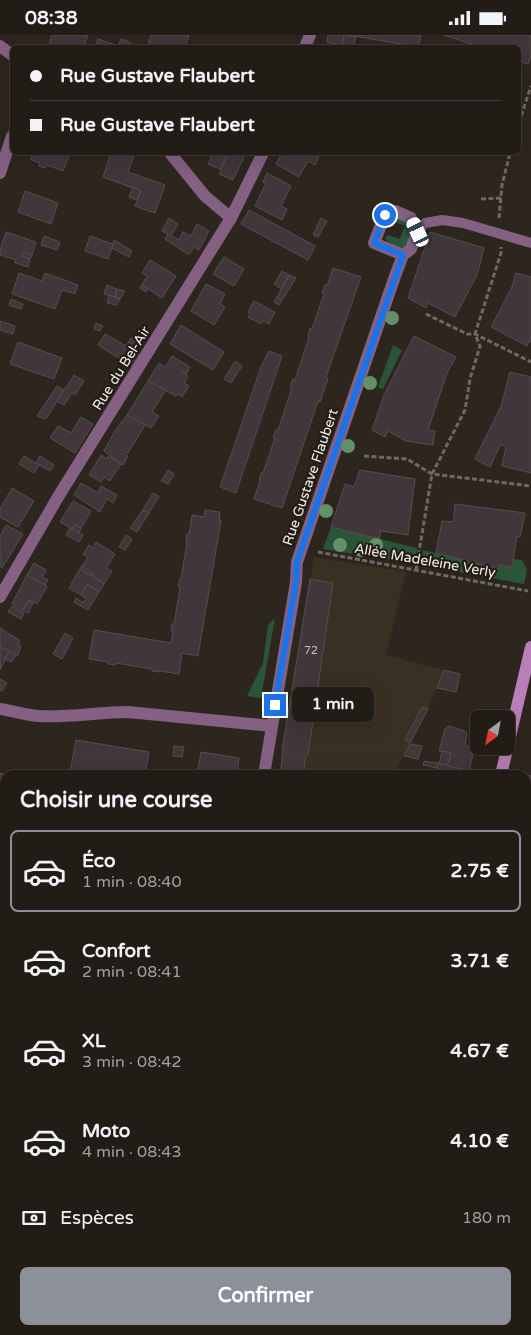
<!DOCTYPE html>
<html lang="fr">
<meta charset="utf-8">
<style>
body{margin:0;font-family:"Varela Round",sans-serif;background:#2a251f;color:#f1f3f6;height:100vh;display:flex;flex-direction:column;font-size:19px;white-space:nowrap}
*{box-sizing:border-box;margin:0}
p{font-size:16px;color:#a2a1a1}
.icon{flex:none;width:28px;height:28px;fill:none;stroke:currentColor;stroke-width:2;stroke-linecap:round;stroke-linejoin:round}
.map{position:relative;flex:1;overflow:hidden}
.panel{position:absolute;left:0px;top:735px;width:531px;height:565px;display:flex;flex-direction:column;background:#221c16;border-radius:15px 15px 0 0;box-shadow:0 5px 20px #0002,0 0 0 1px #3f3a35}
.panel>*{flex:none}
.guide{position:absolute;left:10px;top:10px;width:511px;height:110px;border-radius:8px;box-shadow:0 5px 20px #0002,0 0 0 1px #3f3a35;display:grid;align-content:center;height:110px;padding:0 20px;background:#221c16}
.needle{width:32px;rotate:212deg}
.fabs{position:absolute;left:470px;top:675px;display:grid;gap:10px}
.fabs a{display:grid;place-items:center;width:45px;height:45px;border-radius:8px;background:#221c16;box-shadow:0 5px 20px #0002,0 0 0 1px #3f3a35;font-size:25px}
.end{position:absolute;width:22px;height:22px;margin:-11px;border:6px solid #1a73e8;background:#fff;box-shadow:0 0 0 2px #fff}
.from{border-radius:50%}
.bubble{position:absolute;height:35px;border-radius:8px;background:#221c16;box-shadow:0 5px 20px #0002,0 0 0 1px #3f3a35;font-size:16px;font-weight:700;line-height:35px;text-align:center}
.car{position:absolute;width:15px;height:30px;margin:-15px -8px;border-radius:6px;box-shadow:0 0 4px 1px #0007;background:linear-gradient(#fff 24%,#345 0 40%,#fff 0 76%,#345 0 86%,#fff 0)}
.guide b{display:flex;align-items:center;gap:18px;height:48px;font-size:19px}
.guide b+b{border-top:1px solid #3f3a35}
.guide i{width:12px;height:12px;background:#f1f3f6}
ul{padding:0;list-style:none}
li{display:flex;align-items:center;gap:15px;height:82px;margin:0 10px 8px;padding:0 10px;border:2px solid transparent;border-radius:8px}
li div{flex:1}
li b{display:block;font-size:19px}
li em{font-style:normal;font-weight:700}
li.on{border-color:#8c9099}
li>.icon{width:45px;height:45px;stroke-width:1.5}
h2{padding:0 20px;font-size:22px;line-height:60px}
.pay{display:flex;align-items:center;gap:12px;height:55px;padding:0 20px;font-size:19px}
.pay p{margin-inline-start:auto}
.action{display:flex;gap:10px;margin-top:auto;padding:10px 20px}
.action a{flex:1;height:58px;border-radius:8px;background:#8c9099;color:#fff;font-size:20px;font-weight:700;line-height:58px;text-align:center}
.status{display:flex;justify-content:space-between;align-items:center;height:35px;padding:0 25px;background:#221c16;direction:ltr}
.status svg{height:14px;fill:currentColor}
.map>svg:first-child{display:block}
.built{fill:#392f22}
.green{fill:#295638}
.building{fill:#413639;stroke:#584c4f}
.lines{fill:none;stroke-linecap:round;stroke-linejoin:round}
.path{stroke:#6f6962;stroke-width:3;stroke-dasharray:5 2.5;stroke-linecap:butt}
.lane{stroke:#846083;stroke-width:10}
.street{stroke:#846083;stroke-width:12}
.secondary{stroke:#b97fb8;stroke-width:12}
.tree{fill:#619069}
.route{stroke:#1a73e8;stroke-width:6}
.labels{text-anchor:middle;stroke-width:4.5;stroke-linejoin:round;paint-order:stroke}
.number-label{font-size:11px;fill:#c6c1be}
.street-label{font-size:14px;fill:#f3efea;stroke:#231d15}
</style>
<div class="status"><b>08:38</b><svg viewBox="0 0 49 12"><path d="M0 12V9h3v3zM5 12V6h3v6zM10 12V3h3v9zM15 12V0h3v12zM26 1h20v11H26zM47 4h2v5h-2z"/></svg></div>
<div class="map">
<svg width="531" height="1300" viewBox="0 0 531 1300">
<rect width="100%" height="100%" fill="#2d261e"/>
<path class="built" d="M314,522L406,537L386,620L444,635L429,672L394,740H280L282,716Z"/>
<g class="green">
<path d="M395,182L406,186L413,196L405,214L392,210L385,204L388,200L400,204L405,191L393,186Z"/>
<path d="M393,310L402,315L383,354L378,352Z"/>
<path d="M331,492L417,513L415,529L323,514Z"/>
<path d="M423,515L498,534L499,530L512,532L513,524L522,525L527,535L524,549L421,530Z"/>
<path d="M275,583L261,663L247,661L263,628L268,590Z"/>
</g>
<g class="building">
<path d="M52,0H88L84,12H58L49,9Z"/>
<path d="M151,0H189L185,12H147Z"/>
<path d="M328,0H344L342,10L327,7Z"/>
<path d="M344,0L356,2L354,9L342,10Z"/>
<path d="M348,0H421L419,12Z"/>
<path d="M444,0H531V21L528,29L519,26V12H480Z"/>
<path d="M98,4L118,11L121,4L131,8L130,12H95Z"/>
<path d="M33,118H70L63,136L47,130L45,133L39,131L40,128L31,125Z"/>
<path d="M111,118H135L128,137L165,150L155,178L135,171L141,156L103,142Z"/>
<path d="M213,118H228L220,134L208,129Z"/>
<path d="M229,118H246L233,145L219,139Z"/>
<path d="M282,118H317L316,119L319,121L315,130L308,126L299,142L276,129Z"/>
<path d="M267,138L291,151L281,171L287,174L282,185L255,171L266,148L263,147Z"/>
<path d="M133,152L141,156L137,165L129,162Z"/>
<path d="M25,156L58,168L51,189L18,177Z"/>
<path d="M249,175L315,211L308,225L241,189Z"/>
<path d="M169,183L178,189L171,201L179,205L183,197L191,201L197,189L209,196L199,215L194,212L189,220L165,204L168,199L162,196Z"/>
<path d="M321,183L327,186L318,202L313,200Z"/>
<path d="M6,197L36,207L32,220L23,217L22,221L30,224L28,232L15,228L16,225L0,220V215Z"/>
<path d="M430,197L484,213L477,240L455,282L428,268L426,273L408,263Z"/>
<path d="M44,201L60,207L57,215L41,210Z"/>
<path d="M90,201L113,209L108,224L85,216Z"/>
<path d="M114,205L132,216L129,222L112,213Z"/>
<path d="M23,217L32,220L30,224L22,221Z"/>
<path d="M224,222L244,234L234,251L213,239Z"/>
<path d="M150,225L176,241L162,263L142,250L147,241L142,238Z"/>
<path d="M333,233L361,242L326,342L328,343L320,367L318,366L282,473L254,464L260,446H259L261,438H263L275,403H273L276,395H278L292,353L290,352L293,344L295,345L309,302H308L310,293L312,294L324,259L322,258L325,250L327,251Z"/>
<path d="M282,236L289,240L281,254L274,249Z"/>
<path d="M19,238L42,246L45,238L78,250L75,259L62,255L55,274L12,259Z"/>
<path d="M516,238L531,242V307L529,306L527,311L491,292L512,252Z"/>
<path d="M290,240L296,243L279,270L274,267Z"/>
<path d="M206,249L225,259L220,269L225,272L214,290L191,276Z"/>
<path d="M107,250L117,254L115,262L104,259Z"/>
<path d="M142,250L148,253L146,257L140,253Z"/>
<path d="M117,254L125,256L120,264L115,262Z"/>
<path d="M109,260L120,264L116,270L107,268Z"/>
<path d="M11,264L23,269L21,274L9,270Z"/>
<path d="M254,266L275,277L269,289L263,286L261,289L248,282L250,279L248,277Z"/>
<path d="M0,286L15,291L13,299L0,295Z"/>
<path d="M96,288L103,291L100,296L94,294Z"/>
<path d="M181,290L224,317L213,335L170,309Z"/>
<path d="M105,299L126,311L131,303L139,308L134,316L140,320L133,332L98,310Z"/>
<path d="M414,301L456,322L447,338L428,395L435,396L433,410L406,406L388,396L385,402L372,395L384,360Z"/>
<path d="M18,307L62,323L54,344L10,329Z"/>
<path d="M269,316L282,321L236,458L220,452L261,332Z"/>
<path d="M172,321L190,332L186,339L183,336L182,338L188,341L184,348L189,351L182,362L177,359L176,361L148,346L159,328L165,332Z"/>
<path d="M235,326L242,331L231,348L224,344Z"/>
<path d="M510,337L531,342V438L502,431L506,412L501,409L490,432L475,424L501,371Z"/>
<path d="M74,340L84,346L75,360L72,358L64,370L57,366Z"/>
<path d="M148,346L166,355L152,377L159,381L151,393L127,380Z"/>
<path d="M57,351L64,355L46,384L37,381Z"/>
<path d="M127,380L145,390L128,418L126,417L125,419L128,421L123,430L104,416L115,396Z"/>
<path d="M81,382L93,389L75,418L50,403L58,391L71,398Z"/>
<path d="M101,420L107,424L108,421L121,429L110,446L104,442L101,447L89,440Z"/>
<path d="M24,421L39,430L34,438L19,429Z"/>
<path d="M40,421L54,430L50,436L36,428Z"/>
<path d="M168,435L174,439L168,449L161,446Z"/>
<path d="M360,435L415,444L408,500L381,496L379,504L331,492L345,449L354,452Z"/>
<path d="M81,448L98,458L101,451L117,460L113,468L107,464L100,477L74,460Z"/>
<path d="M12,453L34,466L18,492L0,482V474Z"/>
<path d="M153,458L159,461L149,478L143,475Z"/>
<path d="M73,466L91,476L81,493L75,490L72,494L60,487Z"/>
<path d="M455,469L525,478L520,502L517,501L512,532L499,530L498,534L436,518L442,486L453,487Z"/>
<path d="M143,475L149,478L137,497L130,493Z"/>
<path d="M205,475L220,477L219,485H221L198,621L182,618L179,639L160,636V637L152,636V634L116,628L115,630L108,629V627L89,624L94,595L171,608L173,597L171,596L172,589H174L180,552L178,551L180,544H181L187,507H186L187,499H189L192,480L204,482Z"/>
<path d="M6,490L23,499L2,533L0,531V501Z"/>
<path d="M75,490L81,493L79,498L72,494Z"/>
<path d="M70,493L83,500L79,507L66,500Z"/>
<path d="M126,500L132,504L125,515L119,512Z"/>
<path d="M96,507L115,519L106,533L112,536L104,549L82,531L88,522L83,519L86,515L89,510L93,513Z"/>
<path d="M34,528L46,535L42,542L48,545L45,550L27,540Z"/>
<path d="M82,531L93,539L92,541L80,534Z"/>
<path d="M80,534L104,549L99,557L87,549L81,560L69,553Z"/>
<path d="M27,540L47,551L37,569L29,565L23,575L12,569Z"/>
<path d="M310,544L333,548L308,720H306L303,740H280L283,716H282Z"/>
<path d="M87,549L99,557L88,575L74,567L76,563L83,568L86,563L81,560Z"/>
<path d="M29,566L33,568L28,578L23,575Z"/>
<path d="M12,571L24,578L21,584L8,577Z"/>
<path d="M0,593L19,605V611L21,612L17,621L0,612Z"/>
<path d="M65,598L73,603L62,624L53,619Z"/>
<path d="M0,612L9,616L0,635Z"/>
<path d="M9,616L16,620L12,627L5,624Z"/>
<path d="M444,635L460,639L456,657L437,653Z"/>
<path d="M0,644L7,648L2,656L0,655Z"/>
<path d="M422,672L428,674L410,708L405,705Z"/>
<path d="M448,691L465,696L467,699L465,710L471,711L470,718L473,719L469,736L447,731L451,718L439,716L445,694Z"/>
<path d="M76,705L149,717L145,740H89L70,737Z"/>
<path d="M410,709L422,711L418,724L404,721Z"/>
<path d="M174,711L184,712L182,722L173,721Z"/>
<path d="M442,716L451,718L447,731L439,729Z"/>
<path d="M201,717L239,723L237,740H197Z"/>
<path d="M424,726L438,728L437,733L423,730Z"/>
<path d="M438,728L469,736L468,740H445L436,737Z"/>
<path d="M0,738L6,740L5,756L0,754Z"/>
<path d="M524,739L531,741V782L526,781V740H523Z"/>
<path d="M526,781L531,782V816L526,815Z"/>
<path d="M0,797H5V820L0,823Z"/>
<path d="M526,817L531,818V827L529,826L527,832Z"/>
<path d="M526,847L531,848V860L526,859Z"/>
<path d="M529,883L531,884V903L526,902Z"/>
<path d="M0,912L5,913V937L0,936Z"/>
<path d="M0,950L5,952V973L0,984Z"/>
<path d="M529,1000L531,1001V1031L526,1030V1009L528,1010Z"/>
<path d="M2,1100L5,1102V1129L0,1127V1106Z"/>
<path d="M0,1131L5,1133V1160L0,1158Z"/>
<path d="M527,1271L531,1273V1280L526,1278Z"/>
<path d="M12,1295H13L24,1300H9Z"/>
<path d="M152,1295H178L180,1296L178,1300H154L155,1297Z"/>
<path d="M311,1295H336L334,1300H305H309Z"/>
<path d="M411,1295H431L430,1300H412L410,1299Z"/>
<path d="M501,1295H526L531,1297V1300H498Z"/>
</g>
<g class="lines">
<g class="path">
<path d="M519,88L531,51"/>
<path d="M481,164L501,163"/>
<path d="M499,183L502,150L510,118"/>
<path d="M426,279L467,299H475L531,327"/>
<path d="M364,421L407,424L432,439L531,451"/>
<path d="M318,517L528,556"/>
<path d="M416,535L432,439L465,375L470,344L480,311L475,299L501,218V212"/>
</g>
<path class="lane" d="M417,197L425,188L442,185L463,188L531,208"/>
<g class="street">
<path d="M0,11L12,20"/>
<path d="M305,12L310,0"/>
<path d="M170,118L205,161L231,183"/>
<path d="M0,138L12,101"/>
<path d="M0,562L58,462L231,183L263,118"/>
<path d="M0,674C13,676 26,680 38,681C68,683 98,677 128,677L272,691"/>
<path d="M264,740L296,547L297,527L394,244L403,220L411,214L417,197L411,183L395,176L385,180L374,208L403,220"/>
<path d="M0,1056L5,1044"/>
<path d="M127,1300L129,1295"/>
</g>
<g class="secondary">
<path d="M501,740L531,612"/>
<path d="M0,866L5,867"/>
<path d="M526,950L531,951"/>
<path d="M367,1300L368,1295"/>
</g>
</g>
<g class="tree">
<circle cx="392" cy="283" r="7"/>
<circle cx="370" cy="348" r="7"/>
<circle cx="348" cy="411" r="7"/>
<circle cx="326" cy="476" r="7"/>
<circle cx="340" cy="510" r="7"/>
<circle cx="376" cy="510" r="7"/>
<circle cx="361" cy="515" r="7"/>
</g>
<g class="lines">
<path class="route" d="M275,670L296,547L297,527L403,220L374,208L385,180"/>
</g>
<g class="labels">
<g class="number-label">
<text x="311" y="619">72</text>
</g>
<g class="street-label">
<text transform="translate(121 333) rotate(-58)" y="5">Rue du Bel-Air</text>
<text transform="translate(310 442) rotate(-71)" y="5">Rue Gustave Flaubert</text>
<text transform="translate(425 525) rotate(10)" y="5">Allée Madeleine Verly</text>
</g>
</g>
</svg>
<div class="fabs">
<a><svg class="needle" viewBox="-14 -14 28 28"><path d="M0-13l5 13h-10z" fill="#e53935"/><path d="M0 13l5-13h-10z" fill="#a2a1a1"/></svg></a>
</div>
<i class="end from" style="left:385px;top:180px"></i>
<i class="end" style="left:275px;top:670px"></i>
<div class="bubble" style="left:292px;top:652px;width:82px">1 min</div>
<i class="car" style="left:418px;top:197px;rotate:335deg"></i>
<div class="guide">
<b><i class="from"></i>Rue Gustave Flaubert</b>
<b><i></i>Rue Gustave Flaubert</b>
</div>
<section class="panel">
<h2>Choisir une course</h2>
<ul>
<li class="on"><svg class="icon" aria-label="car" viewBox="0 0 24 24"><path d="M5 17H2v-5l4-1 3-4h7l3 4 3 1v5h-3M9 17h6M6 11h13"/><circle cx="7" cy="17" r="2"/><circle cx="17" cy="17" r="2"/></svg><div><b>Éco</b><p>1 min · 08:40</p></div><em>2.75 €</em></li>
<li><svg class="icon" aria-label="car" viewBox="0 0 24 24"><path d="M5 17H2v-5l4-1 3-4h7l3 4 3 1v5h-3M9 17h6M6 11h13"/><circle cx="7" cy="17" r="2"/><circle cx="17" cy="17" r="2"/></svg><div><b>Confort</b><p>2 min · 08:41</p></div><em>3.71 €</em></li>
<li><svg class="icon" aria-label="car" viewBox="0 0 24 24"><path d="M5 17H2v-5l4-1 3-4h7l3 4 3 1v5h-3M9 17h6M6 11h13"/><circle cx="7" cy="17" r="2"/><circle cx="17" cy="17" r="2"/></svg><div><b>XL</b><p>3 min · 08:42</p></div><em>4.67 €</em></li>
<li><svg class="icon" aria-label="car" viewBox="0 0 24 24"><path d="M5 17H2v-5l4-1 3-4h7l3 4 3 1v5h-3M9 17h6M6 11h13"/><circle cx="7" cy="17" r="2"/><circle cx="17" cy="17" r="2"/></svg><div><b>Moto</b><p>4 min · 08:43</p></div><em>4.10 €</em></li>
</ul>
<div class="pay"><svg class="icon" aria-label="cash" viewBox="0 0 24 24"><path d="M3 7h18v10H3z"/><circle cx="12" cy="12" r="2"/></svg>Espèces<p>180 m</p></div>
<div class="action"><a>Confirmer</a></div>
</section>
</div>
